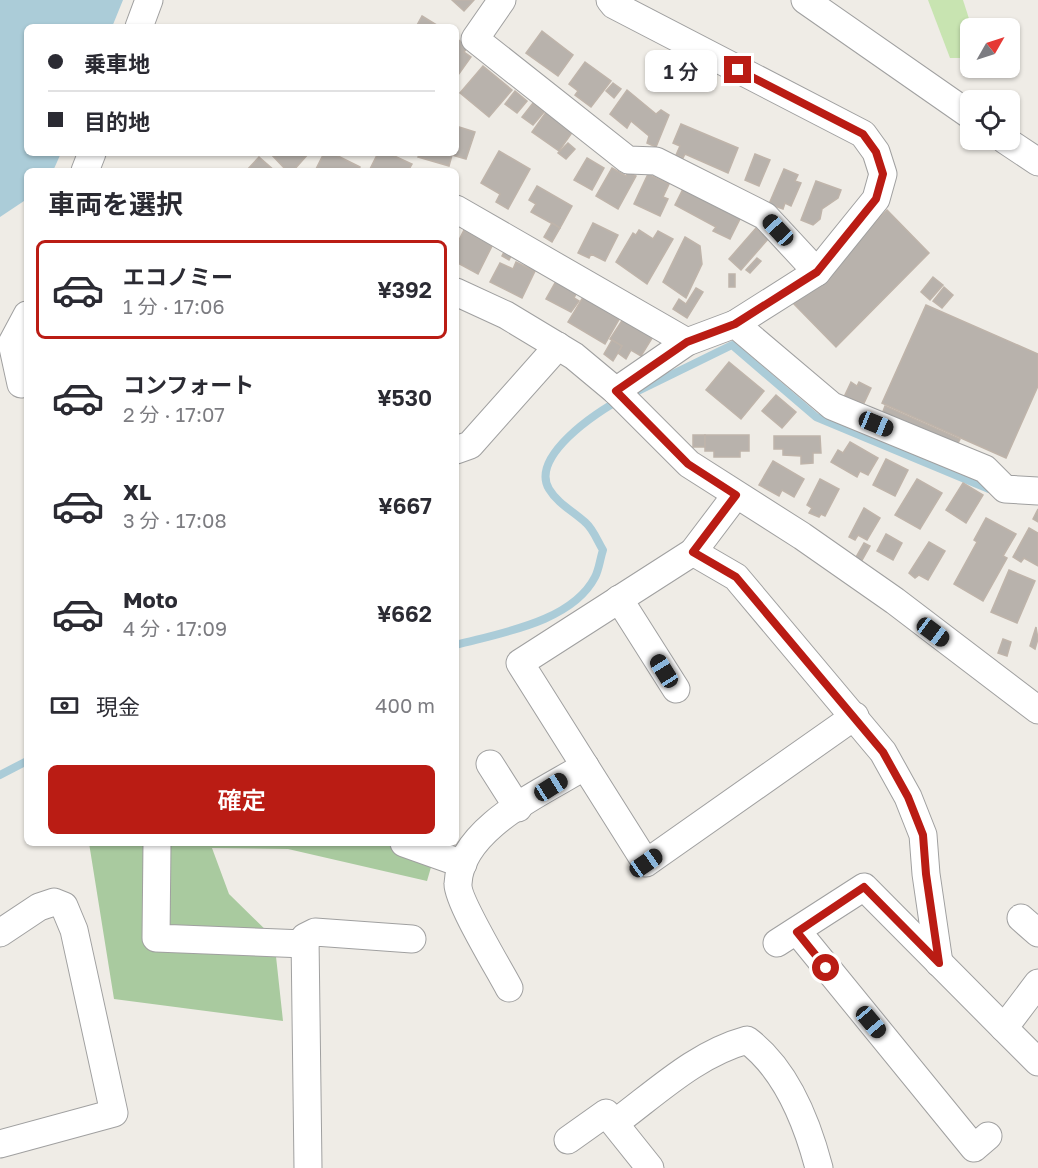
<!DOCTYPE html>
<html lang="ja">
<meta charset="utf-8">
<style>
body{margin:0;font-family:"Golos Text","Noto Sans JP",sans-serif;background:#f7f7f7;color:#2b2b33;height:100vh;display:flex;flex-direction:column;font-size:22px;white-space:nowrap}
*{box-sizing:border-box;margin:0}
p{font-size:20px;color:#7c7c81}
.icon{flex:none;width:33px;height:33px;fill:none;stroke:currentColor;stroke-width:2;stroke-linecap:round;stroke-linejoin:round}
.map{position:relative;flex:1;overflow:hidden}
.details{position:absolute;left:24px;top:168px;width:435px;height:678px;display:flex;flex-direction:column;background:#fff;border-radius:9px;box-shadow:0 2px 4px #0004}
.details>*{flex:none}
.guide{position:absolute;left:24px;top:24px;width:435px;height:132px;border-radius:9px;box-shadow:0 2px 4px #0004;display:grid;align-content:center;height:132px;padding:0 24px;background:#fff}
.needle{width:39px;rotate:51deg}
.fabs{position:absolute;left:960px;top:18px;display:grid;gap:12px}
.fabs a{display:grid;place-items:center;width:60px;height:60px;border-radius:9px;background:#fff;box-shadow:0 2px 4px #0004;font-size:30px}
.end{position:absolute;width:27px;height:27px;margin:-14px;border:8px solid #ba1c14;background:#fff;box-shadow:0 0 0 3px #fff}
.from{border-radius:50%}
.bubble{position:absolute;height:42px;border-radius:9px;background:#fff;box-shadow:0 2px 4px #0004;font-size:20px;font-weight:600;line-height:42px;text-align:center}
.car{position:absolute;width:18px;height:36px;margin:-18px -9px;border-radius:8px;box-shadow:0 0 4px 2px #0007;background:linear-gradient(#222 24%,#8ab4d8 0 40%,#222 0 76%,#8ab4d8 0 86%,#222 0)}
.guide b{display:flex;align-items:center;gap:21px;height:57px;font-size:22px}
.guide b+b{border-top:2px solid #e1e1e2}
.guide i{width:15px;height:15px;background:#2b2b33}
ul{padding:0;list-style:none}
li{display:flex;align-items:center;gap:18px;height:99px;margin:0 12px 9px;padding:0 12px;border:3px solid transparent;border-radius:9px}
li div{flex:1}
li b{display:block;font-size:22px}
li em{font-style:normal;font-weight:600}
li.current{border-color:#ba1c14}
li>.icon{width:54px;height:54px;stroke-width:1.5}
h2{padding:0 24px;font-size:27px;line-height:72px}
.pay{display:flex;align-items:center;gap:15px;height:66px;padding:0 24px;font-size:22px}
.pay p{margin-inline-start:auto}
.cta{display:flex;gap:12px;margin-top:auto;padding:12px 24px}
.cta a{flex:1;height:69px;border-radius:9px;background:#ba1c14;color:#fff;font-size:24px;font-weight:600;line-height:69px;text-align:center}
.map>svg:first-child{display:block}
.grass{fill:#c8e4b1}
.forest{fill:#a9ca9f}
.water{fill:#abccd8}
.lines{fill:none;stroke-linecap:round;stroke-linejoin:round}
.stream{stroke:#abccd8;stroke-width:8}
.building{fill:#b8b2ac;stroke:#bfb4aa;stroke-width:1.5}
.minor-casing{stroke:#a0a0a0;stroke-width:29}
.minor{stroke:#fff;stroke-width:27}
.route{stroke:#ba1c14;stroke-width:8}
</style>
<div class="map">
<svg width="1038" height="1168" viewBox="0 0 1038 1168">
<rect width="100%" height="100%" fill="#efece6"/>
<path class="grass" d="M928,0H963L972,28L970,58H950Z"/>
<path class="forest" d="M89,843H438L427,881L288,849L212,848L229,894L274,938L283,1021L114,999Z"/>
<path class="water" d="M0,0H123L112,27H27V153H61L53,171H27V199L0,217Z"/>
<g class="lines">
<g class="stream">
<path d="M636,392L732,345L816,417L989,489"/>
<path d="M456,645C500,633 572,622 595,577C599,570 600,559 603,550C598,542 593,529 586,523C573,511 558,504 549,489C530,457 596,412 620,400"/>
<path d="M0,775L27,761"/>
</g>
</g>
<g class="building">
<path d="M452,0H474L464,11Z"/>
<path d="M422,16L440,27H416Z"/>
<path d="M542,31L573,55L558,76L526,53Z"/>
<path d="M456,38L468,47L464,52L471,57L456,78Z"/>
<path d="M585,62L611,81L591,107L575,95L578,91L569,84Z"/>
<path d="M483,66L512,90L489,117L460,93Z"/>
<path d="M613,83L621,89L614,98L606,91Z"/>
<path d="M627,90L656,114L661,110L669,115L656,147L647,143L649,136L631,121L627,128L610,114Z"/>
<path d="M515,91L527,101L517,113L505,104Z"/>
<path d="M533,103L544,112L533,125L522,117Z"/>
<path d="M549,108L576,127L559,151L532,132Z"/>
<path d="M681,124L738,148L728,173L685,154L683,158L676,155L680,146L673,143Z"/>
<path d="M456,126L475,132L466,159L452,155L449,166L418,157L420,153H456Z"/>
<path d="M568,143L575,149L566,159L558,153Z"/>
<path d="M499,151L530,169L508,209L496,202L500,194L481,183Z"/>
<path d="M270,153H309L293,171H287Z"/>
<path d="M324,153H332L360,167L359,171H315Z"/>
<path d="M378,153H388L412,164L408,171H369Z"/>
<path d="M755,154L770,160L759,186L745,180Z"/>
<path d="M259,157L275,171H246Z"/>
<path d="M587,158L604,168L592,190L574,180Z"/>
<path d="M612,168L626,176L628,172L636,176L618,209L596,196Z"/>
<path d="M784,169L798,175L795,181L801,183L791,206L785,203L783,209L769,204Z"/>
<path d="M648,174L669,184L663,197L668,199L660,216L634,204Z"/>
<path d="M816,181L841,190L838,198L822,209L820,219L813,225L801,220Z"/>
<path d="M685,185L742,215L730,239L713,231L716,227L675,205Z"/>
<path d="M537,186L572,206L560,228L531,212L536,204L529,200Z"/>
<path d="M887,210L929,253L836,347L794,304Z"/>
<path d="M552,223L560,228L552,242L544,237Z"/>
<path d="M593,223L618,235L605,261L591,254L589,258L578,253Z"/>
<path d="M756,228L768,239L741,270L729,259Z"/>
<path d="M464,230L493,244L478,274L456,262V246Z"/>
<path d="M639,230L653,239L658,231L673,239L647,284L616,262L633,233L636,235Z"/>
<path d="M685,237L700,246L702,264L686,298L663,282Z"/>
<path d="M507,246L514,250L509,260L502,256Z"/>
<path d="M757,258L761,261L750,273L746,270Z"/>
<path d="M516,262L535,271L522,298L490,282L500,263L513,269Z"/>
<path d="M560,274L580,286L574,298L579,301L571,312L546,299Z"/>
<rect x="729" y="274" width="6" height="13"/>
<path d="M933,277L943,285L930,300L921,292Z"/>
<path d="M944,287L953,295L942,308L933,301Z"/>
<path d="M696,288L703,292L687,318L673,309L679,299L686,304Z"/>
<path d="M585,294L621,316L605,344L568,322Z"/>
<path d="M926,305L1038,354V386L1006,458L882,403Z"/>
<path d="M625,316L654,335L641,356L631,350L626,359L618,353L622,346L610,339Z"/>
<path d="M612,340L622,346L613,361L604,354Z"/>
<path d="M729,362L764,391L741,419L706,390Z"/>
<path d="M851,382L857,386L859,382L871,388L864,403L844,397Z"/>
<path d="M776,395L796,412L782,428L762,411Z"/>
<path d="M885,406L960,439L957,445L882,414Z"/>
<rect x="693" y="435" width="12" height="12"/>
<path d="M705,435H749V451H740V457H714V451H705Z"/>
<path d="M774,436H820L821,453H813V463L801,464V456L783,455V449H774Z"/>
<path d="M850,442L878,458L868,475L860,471L857,477L831,462L838,450L843,453Z"/>
<path d="M886,459L908,470L895,496L873,485Z"/>
<path d="M773,461L804,479L794,497L782,490L779,496L759,485Z"/>
<path d="M820,479L839,489L825,516L821,514L819,517L809,513L812,508L807,505Z"/>
<path d="M917,479L942,493L920,529L895,515Z"/>
<path d="M963,483L983,495L966,523L946,510Z"/>
<path d="M864,508L880,518L867,540L858,535L855,540L849,537Z"/>
<path d="M1038,509V522L1033,519Z"/>
<path d="M986,518L1016,534L1003,556L1007,558L983,601L954,584L977,542L974,540Z"/>
<path d="M1029,528L1038,533V566L1024,558L1021,562L1013,557Z"/>
<path d="M886,534L902,543L893,560L877,551Z"/>
<path d="M929,542L945,551L928,580L919,575L915,578L909,573Z"/>
<path d="M864,543L870,546L861,562L855,559Z"/>
<path d="M1009,570L1035,581L1017,623L991,612Z"/>
<path d="M1036,627L1038,639L1035,649L1030,646Z"/>
<path d="M1003,639L1011,642L1007,656L998,653Z"/>
</g>
<g class="lines">
<defs>
<g id="minor">
<path d="M502,0L475,39L628,160L656,161L765,216L817,272"/>
<path d="M610,0L614,5L863,134L876,152L883,174L876,199L817,272L735,324"/>
<path d="M805,0L970,115"/>
<path d="M139,27L149,0"/>
<path d="M1005,140L1038,162"/>
<path d="M85,171L92,153"/>
<path d="M456,209L687,342"/>
<path d="M456,292L506,315L574,356L616,391L689,464L802,536L895,601L1038,710"/>
<path d="M21,384L12,343L27,315"/>
<path d="M616,391L687,342L735,324L832,406L985,469L1005,489L1038,491"/>
<path d="M456,450L470,445L558,346"/>
<path d="M736,495L693,552L520,663L646,863L855,716"/>
<path d="M693,552L736,577L883,752L908,797L923,835L926,874L939,963"/>
<path d="M619,599L676,689"/>
<path d="M490,764L518,808"/>
<path d="M157,843L156,938L305,944"/>
<path d="M404,843L463,864"/>
<path d="M1021,918L1038,933"/>
<path d="M797,931L974,1148L988,1136"/>
<path d="M0,933L39,907L54,902L64,906L74,930L114,1113L0,1144"/>
<path d="M777,943L864,887L1004,1028"/>
<path d="M1038,983L1004,1028L1038,1062"/>
<path d="M509,988C499,969 457,900 458,884C460,828 543,792 585,766"/>
<path d="M615,1123C657,1092 696,1054 747,1040C786,1069 807,1122 819,1168"/>
<path d="M568,1140L606,1113L650,1168"/>
<path d="M308,1168L305,937L315,932L412,939"/>
</g>
</defs>
<use href="#minor" class="minor-casing"/>
<use href="#minor" class="minor"/>
</g>
<g class="lines">
<path class="route" d="M738,70L863,134L876,152L883,174L876,199L817,272L735,324L687,342L616,391L688,464L736,495L693,552L736,577L883,752L908,797L923,835L926,874L939,963L864,887L797,932L826,968"/>
</g>
</svg>
<div class="fabs">
<a><svg class="needle" viewBox="-14 -14 28 28"><path d="M0-13l5 13h-10z" fill="#e53935"/><path d="M0 13l5-13h-10z" fill="#7c7c81"/></svg></a>
<a><svg class="icon" aria-label="locate" viewBox="0 0 24 24"><circle cx="12" cy="12" r="6"/><path d="M12 2v4M12 18v4M2 12h4M18 12h4"/></svg></a>
</div>
<i class="end from" style="left:826px;top:968px"></i>
<i class="end" style="left:738px;top:70px"></i>
<div class="bubble" style="left:645px;top:50px;width:72px">1 分</div>
<i class="car" style="left:778px;top:230px;rotate:317deg"></i>
<i class="car" style="left:876px;top:424px;rotate:112deg"></i>
<i class="car" style="left:933px;top:632px;rotate:127deg"></i>
<i class="car" style="left:664px;top:671px;rotate:328deg"></i>
<i class="car" style="left:551px;top:787px;rotate:58deg"></i>
<i class="car" style="left:646px;top:863px;rotate:55deg"></i>
<i class="car" style="left:871px;top:1022px;rotate:140deg"></i>
<div class="guide">
<b><i class="from"></i>乗車地</b>
<b><i></i>目的地</b>
</div>
<section class="details">
<h2>車両を選択</h2>
<ul>
<li class="current"><svg class="icon" aria-label="car" viewBox="0 0 24 24"><path d="M5 17H2v-5l4-1 3-4h7l3 4 3 1v5h-3M9 17h6M6 11h13"/><circle cx="7" cy="17" r="2"/><circle cx="17" cy="17" r="2"/></svg><div><b>エコノミー</b><p>1 分 · 17:06</p></div><em>¥392</em></li>
<li><svg class="icon" aria-label="car" viewBox="0 0 24 24"><path d="M5 17H2v-5l4-1 3-4h7l3 4 3 1v5h-3M9 17h6M6 11h13"/><circle cx="7" cy="17" r="2"/><circle cx="17" cy="17" r="2"/></svg><div><b>コンフォート</b><p>2 分 · 17:07</p></div><em>¥530</em></li>
<li><svg class="icon" aria-label="car" viewBox="0 0 24 24"><path d="M5 17H2v-5l4-1 3-4h7l3 4 3 1v5h-3M9 17h6M6 11h13"/><circle cx="7" cy="17" r="2"/><circle cx="17" cy="17" r="2"/></svg><div><b>XL</b><p>3 分 · 17:08</p></div><em>¥667</em></li>
<li><svg class="icon" aria-label="car" viewBox="0 0 24 24"><path d="M5 17H2v-5l4-1 3-4h7l3 4 3 1v5h-3M9 17h6M6 11h13"/><circle cx="7" cy="17" r="2"/><circle cx="17" cy="17" r="2"/></svg><div><b>Moto</b><p>4 分 · 17:09</p></div><em>¥662</em></li>
</ul>
<div class="pay"><svg class="icon" aria-label="cash" viewBox="0 0 24 24"><path d="M3 7h18v10H3z"/><circle cx="12" cy="12" r="2"/></svg>現金<p>400 m</p></div>
<div class="cta"><a>確定</a></div>
</section>
</div>
